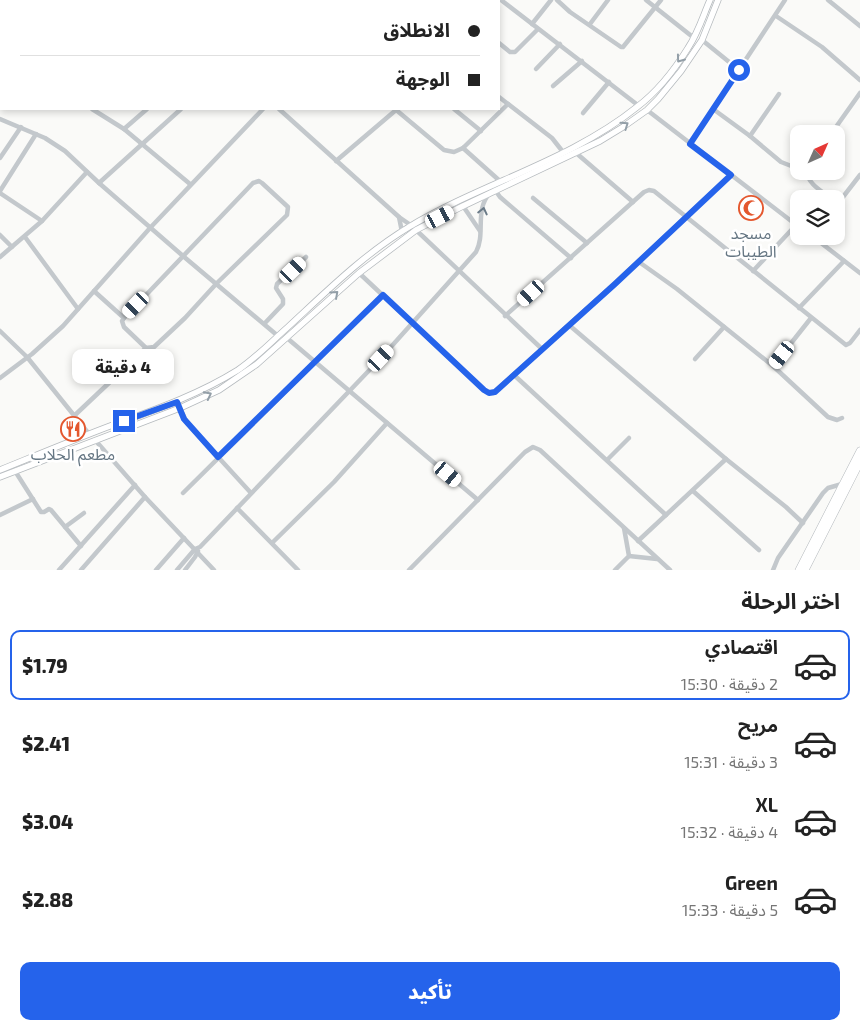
<!DOCTYPE html>
<html lang="ar">
<meta charset="utf-8">
<style>
body{margin:0;font-family:"Exo 2","Noto Sans Arabic",sans-serif;background:#f2f2f2;color:#222;direction:rtl;height:100vh;display:flex;flex-direction:column;font-size:19px;white-space:nowrap}
*{box-sizing:border-box;margin:0}
p{font-size:16px;color:#767676}
.icon{flex:none;width:28px;height:28px;fill:none;stroke:currentColor;stroke-width:2;stroke-linecap:round;stroke-linejoin:round}
.map{position:relative;height:570px;overflow:hidden;direction:ltr}
.panel{display:flex;flex-direction:column;background:#fff;flex:1}
.panel>*{flex:none}
.top-card{position:absolute;left:0px;top:0px;width:500px;height:110px;box-shadow:0 2px 8px #0003;direction:rtl;display:grid;align-content:center;height:110px;padding:0 20px;background:#fff}
.needle{width:32px;rotate:45deg}
.controls{position:absolute;left:790px;top:125px;display:grid;gap:10px}
.controls a{display:grid;place-items:center;width:55px;height:55px;border-radius:10px;background:#fff;box-shadow:0 2px 8px #0003;font-size:25px}
.end{position:absolute;width:22px;height:22px;margin:-11px;border:6px solid #2563eb;background:#fff;box-shadow:0 0 0 2px #fff}
.from{border-radius:50%}
.bubble{position:absolute;height:35px;border-radius:10px;background:#fff;box-shadow:0 2px 8px #0003;font-size:16px;font-weight:800;line-height:35px;text-align:center;direction:rtl}
.car{position:absolute;width:15px;height:30px;margin:-15px -8px;border-radius:6px;box-shadow:0 0 4px 1px #0007;background:linear-gradient(#fff 24%,#345 0 40%,#fff 0 76%,#345 0 86%,#fff 0)}
.top-card b{display:flex;align-items:center;gap:18px;height:48px;font-size:19px}
.top-card b+b{border-top:1px solid #e0e0e0}
.top-card i{width:12px;height:12px;background:#222}
ul{padding:0;list-style:none}
li{display:flex;align-items:center;gap:15px;height:70px;margin:0 10px 8px;padding:0 10px;border:2px solid transparent;border-radius:10px}
li div{flex:1}
li b{display:block;font-size:19px}
li em{font-style:normal;font-weight:800}
li.current{border-color:#2563eb}
li>.icon{width:45px;height:45px;stroke-width:1.5}
h2{padding:0 20px;font-size:22px;line-height:60px}
.cta{display:flex;gap:10px;margin-top:auto;padding:10px 20px}
.cta a{flex:1;height:58px;border-radius:10px;background:#2563eb;color:#fff;font-size:20px;font-weight:800;line-height:58px;text-align:center}
.map>svg:first-child{display:block}
.lines{fill:none;stroke-linecap:round;stroke-linejoin:round}
.major-casing{stroke:#b5babe;stroke-width:7}
.highway-casing{stroke:#b4b9bd;stroke-width:8}
.minor{stroke:#c3c8cc;stroke-width:4.5}
.major{stroke:#fff;stroke-width:5.5}
.highway{stroke:#fff;stroke-width:7}
.oneway{stroke:#939fa8}
.oneway2{stroke:#6a7a87}
.route{stroke:#2563eb;stroke-width:6}
.labels{text-anchor:middle;stroke-width:5;stroke-linejoin:round;paint-order:stroke}
.poi-label{font-size:16px;fill:#657683;stroke:#fff}
</style>
<div class="map">
<svg width="860" height="570" viewBox="0 0 860 570">
<rect width="100%" height="100%" fill="#fafaf8"/>
<g class="lines">
<defs>
<g id="major">
<path d="M0,470C37,455 73,440 110,426C154,410 198,395 238,370C256,358 271,342 288,327C326,292 364,254 409,227C482,183 570,161 637,107C657,92 675,69 688,48C698,33 703,16 710,0"/>
<path d="M0,477L180,408L219,390L257,364L359,273L416,230L463,206L600,141L623,127L647,110L658,99L681,71L702,40L718,0"/>
</g>
<g id="highway">
<path d="M799,570L860,451"/>
<path d="M805,570L860,462"/>
</g>
</defs>
<use href="#major" class="major-casing"/>
<use href="#highway" class="highway-casing"/>
<g class="minor">
<path d="M151,0L153,1"/>
<path d="M319,0L320,1"/>
<path d="M501,0L639,106"/>
<path d="M557,0L570,12L621,47H623L661,0"/>
<path d="M646,0L694,38"/>
<path d="M828,0L860,26"/>
<path d="M18,1L20,0"/>
<path d="M173,1L174,0"/>
<path d="M274,1L276,0"/>
<path d="M359,1L360,0"/>
<path d="M422,1L423,0"/>
<path d="M0,13L1,12"/>
<path d="M776,16L822,47L860,80"/>
<path d="M532,24L551,0"/>
<path d="M590,24L608,0"/>
<path d="M702,40L739,70"/>
<path d="M499,43L510,52H515L538,29"/>
<path d="M0,57H1"/>
<path d="M536,69L560,44"/>
<path d="M553,86L582,61"/>
<path d="M0,92L1,90"/>
<path d="M499,97L552,138L563,152"/>
<path d="M92,109L124,129L190,184"/>
<path d="M279,109L399,217L412,226"/>
<path d="M395,109L444,150L454,152L463,148L508,104"/>
<path d="M454,109L481,131"/>
<path d="M713,109L750,136L781,162L799,169"/>
<path d="M647,110L799,227"/>
<path d="M583,113L609,82"/>
<path d="M0,119L45,138L65,151L99,183L183,256L278,336"/>
<path d="M124,129L147,109"/>
<path d="M831,134L860,93"/>
<path d="M750,136L779,94"/>
<path d="M690,144L785,0"/>
<path d="M463,148L501,182"/>
<path d="M575,152L633,202"/>
<path d="M0,158L21,127"/>
<path d="M336,161L396,110"/>
<path d="M807,171C807,184 823,192 832,199"/>
<path d="M99,183L181,109"/>
<path d="M495,190L500,197L571,258"/>
<path d="M0,191L36,134"/>
<path d="M0,193L42,221"/>
<path d="M533,198L587,243"/>
<path d="M463,206L480,231"/>
<path d="M836,206L860,175"/>
<path d="M399,217L402,232"/>
<path d="M416,230L542,349"/>
<path d="M0,235L12,247"/>
<path d="M812,236L860,273"/>
<path d="M25,237L78,309"/>
<path d="M0,257L42,221L87,172"/>
<path d="M639,262L677,289L773,366L828,417L837,420L842,418"/>
<path d="M753,271L796,225"/>
<path d="M359,273L484,390L489,393H493L603,294L731,175"/>
<path d="M94,291L124,318"/>
<path d="M799,308L844,261"/>
<path d="M505,316L644,192L649,190L654,191L846,345L850,343L860,330"/>
<path d="M265,323L283,304V299L276,288L277,284L306,257"/>
<path d="M569,325L726,459L786,507L803,523"/>
<path d="M0,331L27,357L89,434"/>
<path d="M287,338L478,500"/>
<path d="M695,359L724,327"/>
<path d="M773,366L811,318"/>
<path d="M514,375L666,515"/>
<path d="M0,378L32,354L63,326L150,228L263,109"/>
<path d="M177,402L187,423L251,493"/>
<path d="M75,415L146,348L154,347L185,318L217,283L287,215L288,207L262,183L259,181L253,183L124,318L122,321L124,327L146,348"/>
<path d="M95,440L145,497L214,570"/>
<path d="M607,460L629,438"/>
<path d="M15,471L41,512H44L49,509L51,510L81,546"/>
<path d="M693,491L759,550"/>
<path d="M183,493L383,295"/>
<path d="M237,508L298,570"/>
<path d="M0,515L33,499"/>
<path d="M65,527L84,513"/>
<path d="M638,541L726,459"/>
<path d="M272,543L334,482L387,423"/>
<path d="M629,556L657,559"/>
<path d="M59,570L135,485"/>
<path d="M81,570L145,497"/>
<path d="M156,570L184,538"/>
<path d="M177,570L195,549L200,547L381,358L476,252C486,234 474,210 490,193"/>
<path d="M185,570L195,557L198,551"/>
<path d="M409,570L525,452L533,447L540,450L670,570"/>
<path d="M615,570L629,556L624,528"/>
<path d="M773,570L778,558L823,493L828,488L842,484"/>
</g>
<use href="#major" class="major"/>
<use href="#highway" class="highway"/>
</g>
<defs><path id="oneway-chevron" d="M-2-3.5L2.5 0L-2 3.5" fill="none" stroke-width="1.6" stroke-linecap="round" stroke-linejoin="round" transform="scale(1.25)"/></defs>
<g class="oneway">
<use href="#oneway-chevron" transform="translate(680 59) rotate(126)"/>
<use href="#oneway-chevron" transform="translate(625 125) rotate(-35)"/>
<use href="#oneway-chevron" transform="translate(335 294) rotate(-42)"/>
<use href="#oneway-chevron" transform="translate(208 395) rotate(-27)"/>
</g>
<use class="oneway2" href="#oneway-chevron" transform="translate(483 211) rotate(-77)"/>
<g class="lines">
<path class="route" d="M124,421L177,402L184,419L218,457L383,295L484,390L489,393L495,392L615,284L731,175L690,144L739,70"/>
</g>
<defs>
<symbol id="mosque-ring" viewBox="-11 -11 22 22"><circle r="9.5" fill="#fff" stroke="#e4572e" stroke-width="1.5"/><path d="M3.5-4.9A6 6 0 1 0 3.5 4.9A5 5 0 1 1 3.5-4.9Z" fill="#e4572e"/></symbol>
<symbol id="restaurant-ring" viewBox="-11 -11 22 22"><circle r="9.5" fill="#fff" stroke="#e4572e" stroke-width="1.5"/><path d="M-5-6h1v4h1v-4h1v4h1v-4h1v5L-1.5 .5V6h-2V.5L-5-1ZM5-6V6H3V1.5H1.5Q1.5-4 5-6Z" fill="#e4572e"/></symbol>
</defs>
<g fill-rule="evenodd">
<use href="#mosque-ring" x="737" y="194" width="28" height="28"/>
<use href="#restaurant-ring" x="59" y="415" width="28" height="28"/>
</g>
<g class="labels">
<g class="poi-label">
<text x="751" y="239">مسجد<tspan x="751" dy="18">الطيبات</tspan></text>
<text x="73" y="460">مطعم الحلاب</text>
</g>
</g>
</svg>
<div class="controls">
<a><svg class="needle" viewBox="-14 -14 28 28"><path d="M0-13l5 13h-10z" fill="#e53935"/><path d="M0 13l5-13h-10z" fill="#767676"/></svg></a>
<a><svg class="icon" aria-label="layers" viewBox="0 0 24 24"><path d="M12 4l9 5-9 5-9-5zM3 14l9 5 9-5"/></svg></a>
</div>
<i class="end from" style="left:739px;top:70px"></i>
<i class="end" style="left:124px;top:421px"></i>
<div class="bubble" style="left:72px;top:349px;width:102px">4 دقيقة</div>
<i class="car" style="left:440px;top:217px;rotate:63deg"></i>
<i class="car" style="left:293px;top:270px;rotate:46deg"></i>
<i class="car" style="left:531px;top:293px;rotate:228deg"></i>
<i class="car" style="left:136px;top:305px;rotate:224deg"></i>
<i class="car" style="left:782px;top:355px;rotate:218deg"></i>
<i class="car" style="left:381px;top:358px;rotate:43deg"></i>
<i class="car" style="left:448px;top:474px;rotate:130deg"></i>
<div class="top-card">
<b><i class="from"></i>الانطلاق</b>
<b><i></i>الوجهة</b>
</div>
</div>
<section class="panel">
<h2>اختر الرحلة</h2>
<ul>
<li class="current"><svg class="icon" aria-label="car" viewBox="0 0 24 24"><path d="M5 17H2v-5l4-1 3-4h7l3 4 3 1v5h-3M9 17h6M6 11h13"/><circle cx="7" cy="17" r="2"/><circle cx="17" cy="17" r="2"/></svg><div><b>اقتصادي</b><p>2 دقيقة · 15:30</p></div><em>$1.79</em></li>
<li><svg class="icon" aria-label="car" viewBox="0 0 24 24"><path d="M5 17H2v-5l4-1 3-4h7l3 4 3 1v5h-3M9 17h6M6 11h13"/><circle cx="7" cy="17" r="2"/><circle cx="17" cy="17" r="2"/></svg><div><b>مريح</b><p>3 دقيقة · 15:31</p></div><em>$2.41</em></li>
<li><svg class="icon" aria-label="car" viewBox="0 0 24 24"><path d="M5 17H2v-5l4-1 3-4h7l3 4 3 1v5h-3M9 17h6M6 11h13"/><circle cx="7" cy="17" r="2"/><circle cx="17" cy="17" r="2"/></svg><div><b>XL</b><p>4 دقيقة · 15:32</p></div><em>$3.04</em></li>
<li><svg class="icon" aria-label="car" viewBox="0 0 24 24"><path d="M5 17H2v-5l4-1 3-4h7l3 4 3 1v5h-3M9 17h6M6 11h13"/><circle cx="7" cy="17" r="2"/><circle cx="17" cy="17" r="2"/></svg><div><b>Green</b><p>5 دقيقة · 15:33</p></div><em>$2.88</em></li>
</ul>
<div class="cta"><a>تأكيد</a></div>
</section>
